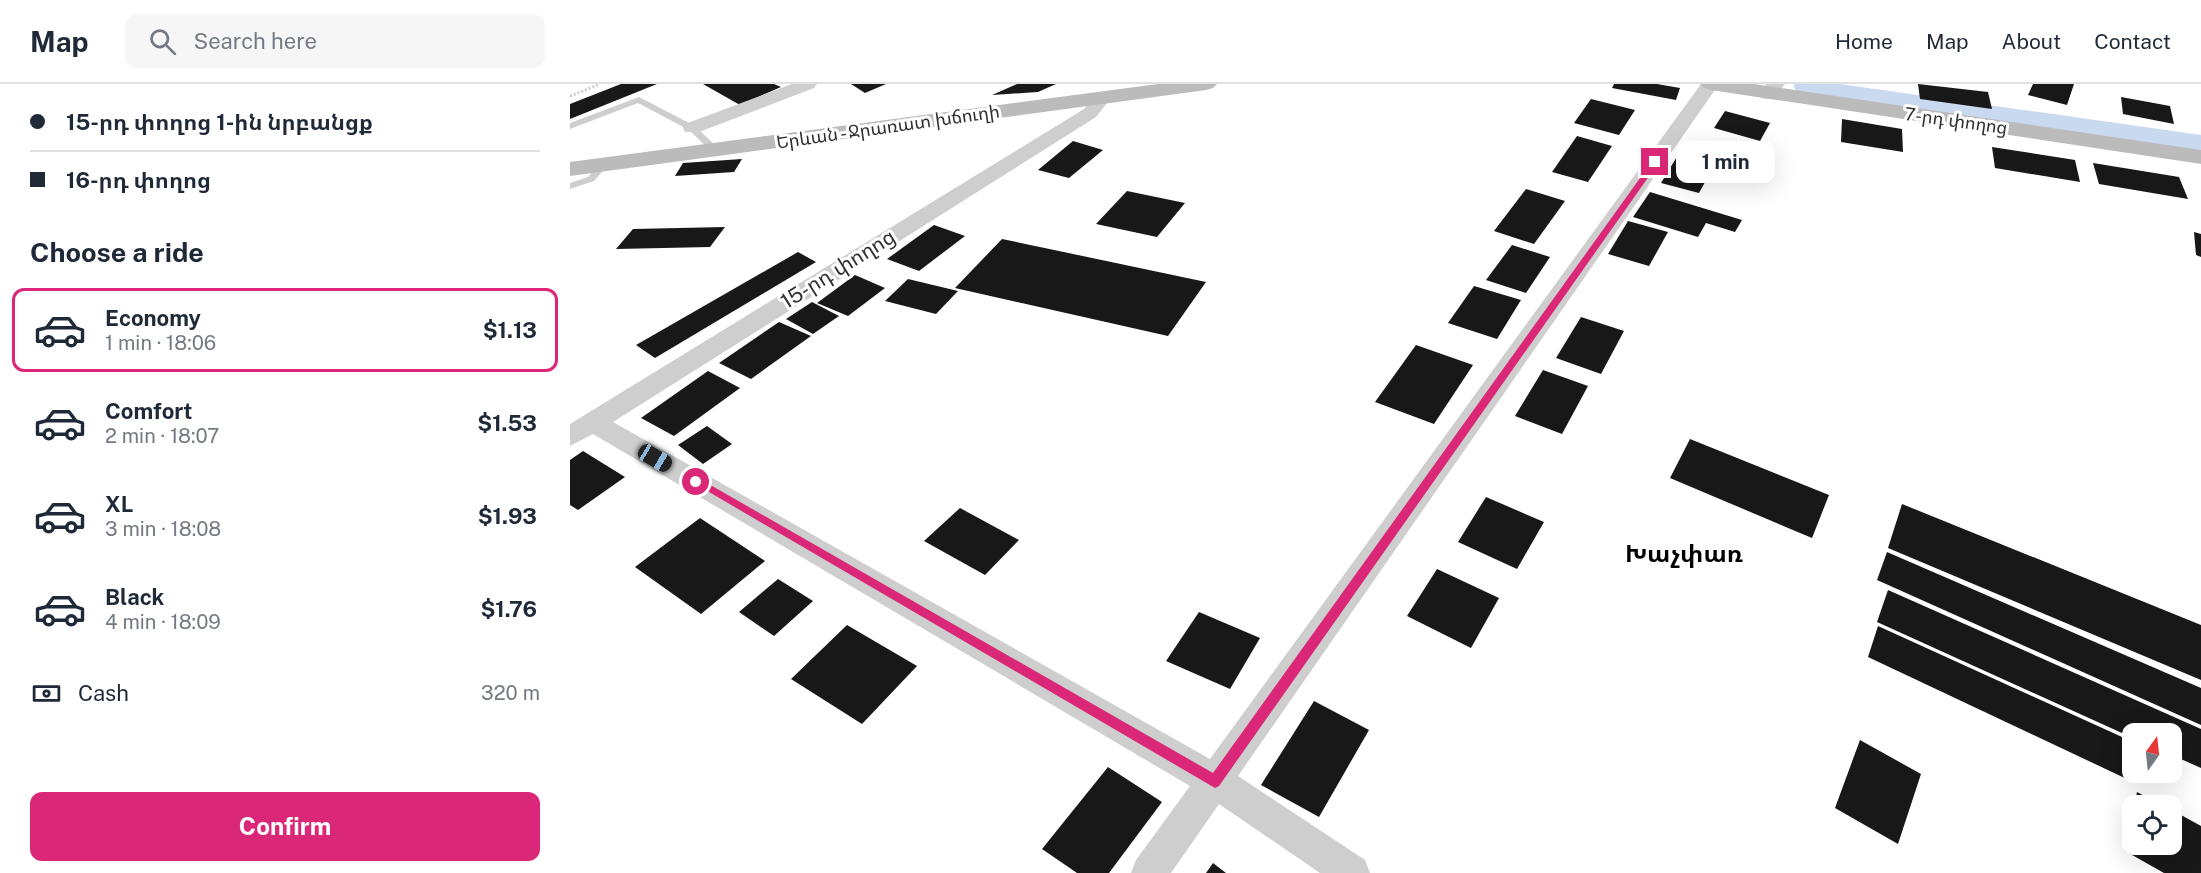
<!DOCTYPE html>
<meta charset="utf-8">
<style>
body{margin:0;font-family:"Public Sans","Noto Sans Armenian",sans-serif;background:#f6f6f7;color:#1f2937;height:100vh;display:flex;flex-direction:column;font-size:22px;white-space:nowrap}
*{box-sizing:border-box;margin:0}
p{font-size:20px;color:#747a83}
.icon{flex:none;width:33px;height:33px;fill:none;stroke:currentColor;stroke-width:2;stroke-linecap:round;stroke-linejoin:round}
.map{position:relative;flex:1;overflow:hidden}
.side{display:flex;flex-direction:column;background:#fff;width:570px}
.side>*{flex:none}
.top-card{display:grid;align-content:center;height:132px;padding:0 30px;background:#fff}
.needle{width:39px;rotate:15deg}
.buttons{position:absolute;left:1552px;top:639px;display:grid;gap:12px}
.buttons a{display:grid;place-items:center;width:60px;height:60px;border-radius:12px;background:#fff;box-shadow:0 6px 24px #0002;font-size:30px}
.end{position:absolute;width:27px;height:27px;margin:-14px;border:8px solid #db2777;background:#fff;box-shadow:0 0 0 3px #fff}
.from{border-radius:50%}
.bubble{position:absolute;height:42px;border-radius:12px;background:#fff;box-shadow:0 6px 24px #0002;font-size:20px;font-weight:700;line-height:42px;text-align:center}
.car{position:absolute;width:18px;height:36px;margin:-18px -9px;border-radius:8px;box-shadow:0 0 4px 2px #0007;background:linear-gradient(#222 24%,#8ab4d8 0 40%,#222 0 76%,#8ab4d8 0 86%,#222 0)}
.top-card b{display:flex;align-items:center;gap:21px;height:57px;font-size:22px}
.top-card b+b{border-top:2px solid #e0e1e3}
.top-card i{width:15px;height:15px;background:#1f2937}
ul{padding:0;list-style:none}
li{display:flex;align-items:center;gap:18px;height:84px;margin:0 12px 9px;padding:0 18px;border:3px solid transparent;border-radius:12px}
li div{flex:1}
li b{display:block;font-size:22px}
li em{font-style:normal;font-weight:700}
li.active{border-color:#db2777}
li>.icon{width:54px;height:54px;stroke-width:1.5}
h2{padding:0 30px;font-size:27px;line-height:72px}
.pay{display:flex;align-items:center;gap:15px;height:66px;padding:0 30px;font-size:22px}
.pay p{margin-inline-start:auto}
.button{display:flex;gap:12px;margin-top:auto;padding:12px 30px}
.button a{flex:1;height:69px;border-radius:12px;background:#db2777;color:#fff;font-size:24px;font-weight:700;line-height:69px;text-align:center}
header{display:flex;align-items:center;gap:36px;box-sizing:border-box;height:84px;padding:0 30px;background:#fff;border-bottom:2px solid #e0e1e3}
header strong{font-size:28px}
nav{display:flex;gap:33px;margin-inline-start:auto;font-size:21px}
.search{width:420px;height:54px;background:#f6f6f7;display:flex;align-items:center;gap:15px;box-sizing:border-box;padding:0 21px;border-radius:12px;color:#747a83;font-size:22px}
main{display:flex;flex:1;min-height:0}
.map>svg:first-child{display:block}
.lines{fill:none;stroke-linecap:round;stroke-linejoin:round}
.canal{fill:#c8d9f0;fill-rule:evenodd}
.building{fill:#181818}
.path{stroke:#cecece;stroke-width:3;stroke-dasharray:2 2;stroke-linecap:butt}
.lane{fill:#cecece;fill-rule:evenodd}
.street{fill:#cecece;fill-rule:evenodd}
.secondary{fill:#bbb;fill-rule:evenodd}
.route{fill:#db2777}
.labels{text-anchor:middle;stroke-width:6;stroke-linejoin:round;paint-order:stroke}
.far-street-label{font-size:18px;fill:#313131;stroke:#fff}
.street-label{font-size:21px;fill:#313131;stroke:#fff}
.quarter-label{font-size:24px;font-weight:bold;fill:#000;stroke:#fff}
</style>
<header>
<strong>Map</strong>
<div class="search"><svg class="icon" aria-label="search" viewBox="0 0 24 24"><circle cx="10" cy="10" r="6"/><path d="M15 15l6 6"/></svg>Search here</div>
<nav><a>Home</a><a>Map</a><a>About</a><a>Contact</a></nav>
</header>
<main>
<section class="side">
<div class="top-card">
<b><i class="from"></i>15-րդ փողոց 1-ին նրբանցք</b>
<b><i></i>16-րդ փողոց</b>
</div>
<h2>Choose a ride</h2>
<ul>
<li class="active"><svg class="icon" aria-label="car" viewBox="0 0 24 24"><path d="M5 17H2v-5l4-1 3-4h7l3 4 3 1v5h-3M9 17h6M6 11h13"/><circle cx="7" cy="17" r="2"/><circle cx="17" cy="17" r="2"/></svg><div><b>Economy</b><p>1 min · 18:06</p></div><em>$1.13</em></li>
<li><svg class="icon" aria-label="car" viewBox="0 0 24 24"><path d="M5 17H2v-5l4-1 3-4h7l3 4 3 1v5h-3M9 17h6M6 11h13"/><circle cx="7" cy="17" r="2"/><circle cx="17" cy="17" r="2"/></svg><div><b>Comfort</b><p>2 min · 18:07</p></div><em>$1.53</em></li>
<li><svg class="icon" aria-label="car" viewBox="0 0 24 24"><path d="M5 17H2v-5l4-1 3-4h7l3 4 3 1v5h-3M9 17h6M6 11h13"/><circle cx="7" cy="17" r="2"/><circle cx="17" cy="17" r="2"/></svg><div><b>XL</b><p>3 min · 18:08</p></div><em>$1.93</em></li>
<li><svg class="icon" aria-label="car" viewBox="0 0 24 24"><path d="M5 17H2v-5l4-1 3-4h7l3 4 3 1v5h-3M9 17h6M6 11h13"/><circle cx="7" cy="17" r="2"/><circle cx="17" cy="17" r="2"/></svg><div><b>Black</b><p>4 min · 18:09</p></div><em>$1.76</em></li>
</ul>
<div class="pay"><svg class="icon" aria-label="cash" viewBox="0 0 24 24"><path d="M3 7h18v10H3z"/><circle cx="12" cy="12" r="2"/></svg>Cash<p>320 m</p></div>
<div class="button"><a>Confirm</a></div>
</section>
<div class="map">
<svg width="1631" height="789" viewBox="0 0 1631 789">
<rect width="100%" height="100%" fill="#fff"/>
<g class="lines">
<path class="canal" d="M1225,0H1270L1631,51V67L1235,9L1227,7L1223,2Z"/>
</g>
<g class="building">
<path d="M51,0H87L0,35V20Z"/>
<path d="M133,0H204L211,3L170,21Z"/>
<path d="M281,0H316L295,9Z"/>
<path d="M447,0H486L468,8L422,11Z"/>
<path d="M1044,0H1087L1110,4L1106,16L1042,4Z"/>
<path d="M1348,0L1418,8L1422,25L1350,15Z"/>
<path d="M1463,0H1504L1497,21L1458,11Z"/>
<path d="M1551,13L1600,22L1604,40L1553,30Z"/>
<path d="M1021,15L1065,26L1049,51L1004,39Z"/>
<path d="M1155,27L1200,39L1190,57L1144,44Z"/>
<path d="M1272,35L1332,45L1333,68L1271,58Z"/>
<path d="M1007,52L1042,62L1018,98L982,88Z"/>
<path d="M503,57L533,66L499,94L468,86Z"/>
<path d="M1422,63L1505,76L1510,98L1425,84Z"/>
<path d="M1108,71L1145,80L1129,109L1091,99Z"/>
<path d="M172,75L164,88L105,92L113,79Z"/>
<path d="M1523,79L1609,93L1618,115L1529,100Z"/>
<path d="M956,105L995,117L964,160L924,147Z"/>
<path d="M557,107L615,119L587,153L526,140Z"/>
<path d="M1080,108L1172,136L1165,148L1136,139L1128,153L1063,133Z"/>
<path d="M1058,137L1098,148L1079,182L1038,170Z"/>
<path d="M364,141L395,152L349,187L317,175Z"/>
<path d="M155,143L140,163L46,165L63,145Z"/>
<path d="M1624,148L1631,150V173L1626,171Z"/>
<path d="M432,155L636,198L598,252L385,204Z"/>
<path d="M942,161L980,173L956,209L916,196Z"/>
<path d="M228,168L246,178L85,274L66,261Z"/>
<path d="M285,191L315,204L278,232L247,219Z"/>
<path d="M338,195L388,207L366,230L315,217Z"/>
<path d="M904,202L951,216L927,255L878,239Z"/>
<path d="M242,218L269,232L243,250L216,235Z"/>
<path d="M1011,233L1054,247L1031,290L986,274Z"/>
<path d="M209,238L241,252L181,295L149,279Z"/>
<path d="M846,261L903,281L864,340L805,318Z"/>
<path d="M973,286L1018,302L992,350L945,332Z"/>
<path d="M138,287L170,304L104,352L71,334Z"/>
<path d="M137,342L162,360L133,380L108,361Z"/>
<path d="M1120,355L1259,411L1242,454L1100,394Z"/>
<path d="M13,367L55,393L8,426L0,421V376Z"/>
<path d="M916,413L974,438L947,485L888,458Z"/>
<path d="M1332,420L1631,541V596L1318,464Z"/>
<path d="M390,424L449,456L415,491L354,457Z"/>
<path d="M130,434L195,477L131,530L65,483Z"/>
<path d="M1317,468L1631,604V641L1307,496Z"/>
<path d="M867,485L929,514L901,564L837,532Z"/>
<path d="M208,495L243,517L204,552L169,528Z"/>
<path d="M1318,506L1631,645V684L1602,671V650H1563V654L1307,538Z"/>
<path d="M629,528L690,554L660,605L596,577Z"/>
<path d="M277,541L347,582L292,640L221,595Z"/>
<path d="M1308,542L1563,658L1559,696L1298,573Z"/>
<path d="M744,617L799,646L749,733L691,701Z"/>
<path d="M1290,656L1351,690L1328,760L1265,724Z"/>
<path d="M538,683L592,718L539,789H507L472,765Z"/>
<path d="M1567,708L1593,722H1564Z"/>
<path d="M1602,726L1631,742V789H1594L1555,767L1562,732L1563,760H1602Z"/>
<path d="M643,779L656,789H636Z"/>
</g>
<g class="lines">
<path class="path" d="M0,12L30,0"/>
<g class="lane">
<path d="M69,13L125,42L150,66L142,68L119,46L68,19L0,45V39Z"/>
<path d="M33,78L38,81L24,97L0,105V99L18,93L30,79Z"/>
</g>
<g class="street">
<path d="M222,0H247L244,4L129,48H115L113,44L115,40Z"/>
<path d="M1131,0H1149L668,692L795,776L800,789H750L649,720L601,789H561L566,776L620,702L23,350L0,362V340L514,25L526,10H538L541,14L526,33L43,338L640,675Z"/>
<path d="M1197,0H1215C1208,9 1203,17 1191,14L1188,10Z"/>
</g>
<g class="secondary">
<path d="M588,0H647L643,4L636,6L0,92V78Z"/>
<path d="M1130,0H1184L1631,66V80L1141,6L1134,4Z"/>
</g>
</g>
<path class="route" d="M1083,76L1089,78L649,702L645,704L122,398L123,395H130L643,689Z"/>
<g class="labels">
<g class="far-street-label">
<text transform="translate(1386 37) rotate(8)" y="6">7-րդ փողոց</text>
<text transform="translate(318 43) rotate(-8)" y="6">Երևան - Ջրառատ խճուղի</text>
</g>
<g class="street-label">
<text transform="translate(268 185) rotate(-32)" y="7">15-րդ փողոց</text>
</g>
<g class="quarter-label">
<text x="1114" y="478">Խաչփառ</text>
</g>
</g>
</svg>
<div class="buttons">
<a><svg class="needle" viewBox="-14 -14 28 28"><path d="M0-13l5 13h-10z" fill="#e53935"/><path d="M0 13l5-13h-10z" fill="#747a83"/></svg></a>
<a><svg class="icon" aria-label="locate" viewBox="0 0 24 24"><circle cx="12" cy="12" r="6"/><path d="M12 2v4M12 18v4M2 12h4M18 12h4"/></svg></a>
</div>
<i class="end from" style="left:126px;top:398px"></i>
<i class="end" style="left:1085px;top:78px"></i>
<div class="bubble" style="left:1106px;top:57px;width:99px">1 min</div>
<i class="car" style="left:85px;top:374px;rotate:120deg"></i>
</div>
</main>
